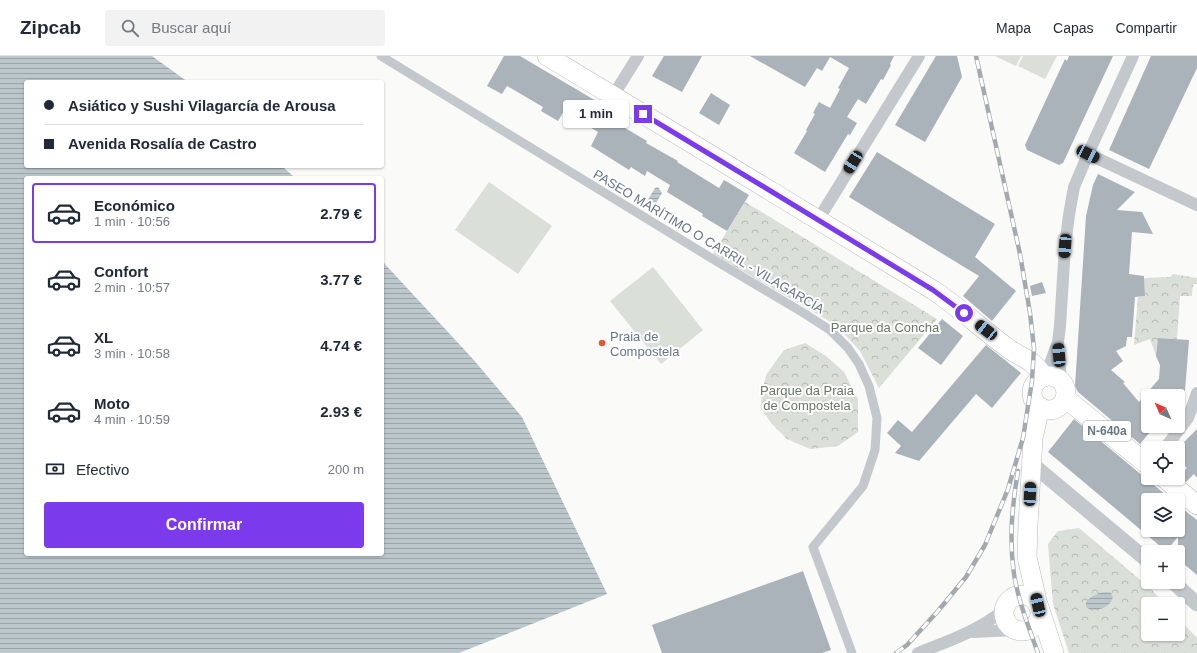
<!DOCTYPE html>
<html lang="es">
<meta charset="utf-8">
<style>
body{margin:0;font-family:Helvetica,sans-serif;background:#f2f2f3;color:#1f2937;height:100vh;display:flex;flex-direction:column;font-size:15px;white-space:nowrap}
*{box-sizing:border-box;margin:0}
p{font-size:13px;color:#747a83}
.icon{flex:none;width:22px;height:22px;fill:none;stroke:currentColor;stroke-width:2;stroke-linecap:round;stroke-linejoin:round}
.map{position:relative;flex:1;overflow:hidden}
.drawer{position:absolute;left:24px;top:120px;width:360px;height:380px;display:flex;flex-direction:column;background:#fff;border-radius:4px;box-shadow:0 1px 3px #0004}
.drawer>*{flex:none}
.top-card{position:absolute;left:24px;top:24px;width:360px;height:88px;border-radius:4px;box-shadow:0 1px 3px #0004;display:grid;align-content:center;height:88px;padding:0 20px;background:#fff}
.needle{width:26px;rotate:315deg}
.buttons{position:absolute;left:1141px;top:333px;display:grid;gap:8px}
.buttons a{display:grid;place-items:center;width:44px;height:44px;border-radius:4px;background:#fff;box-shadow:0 1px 3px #0004;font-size:20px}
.end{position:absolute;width:18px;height:18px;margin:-9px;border:5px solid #7c3aed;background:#fff;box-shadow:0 0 0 2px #fff}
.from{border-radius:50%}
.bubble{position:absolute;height:28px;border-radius:4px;background:#fff;box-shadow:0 1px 3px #0004;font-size:13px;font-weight:800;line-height:28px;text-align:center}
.car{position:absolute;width:12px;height:24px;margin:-12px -6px;border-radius:5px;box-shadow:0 0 3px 1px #0007;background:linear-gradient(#222 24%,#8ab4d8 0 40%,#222 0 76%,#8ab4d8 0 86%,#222 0)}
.top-card b{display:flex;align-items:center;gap:14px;height:38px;font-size:15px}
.top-card b+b{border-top:1px solid #e0e1e3}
.top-card i{width:10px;height:10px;background:#1f2937}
ul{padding:7px 0 0;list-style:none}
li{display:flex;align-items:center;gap:12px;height:60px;margin:0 8px 6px;padding:0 12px;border:2px solid transparent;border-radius:4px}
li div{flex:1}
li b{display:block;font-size:15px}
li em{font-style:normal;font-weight:800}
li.active{border-color:#7c3aed}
li>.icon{width:36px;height:36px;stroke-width:1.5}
.pay{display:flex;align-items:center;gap:10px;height:44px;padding:0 20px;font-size:15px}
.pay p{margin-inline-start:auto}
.cta{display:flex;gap:8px;margin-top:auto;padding:8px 20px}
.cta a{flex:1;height:46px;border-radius:4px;background:#7c3aed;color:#fff;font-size:16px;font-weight:800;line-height:46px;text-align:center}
header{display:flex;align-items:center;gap:24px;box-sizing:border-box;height:56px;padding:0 20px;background:#fff;border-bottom:1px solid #e0e1e3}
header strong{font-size:19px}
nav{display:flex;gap:22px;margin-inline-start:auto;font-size:14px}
.search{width:280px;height:36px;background:#f2f2f3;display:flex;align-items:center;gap:10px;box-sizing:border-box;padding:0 14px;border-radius:4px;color:#747a83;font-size:15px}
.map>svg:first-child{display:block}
.grass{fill:#dadfd7}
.forest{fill:url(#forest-crowns)}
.water{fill:url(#water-rules)}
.building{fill:#aab3b9}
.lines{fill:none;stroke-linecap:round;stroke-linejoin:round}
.primary-casing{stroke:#b5babe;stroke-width:20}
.pedestrian{stroke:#c3c8cc;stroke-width:9}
.minor{stroke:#c3c8cc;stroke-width:12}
.tertiary{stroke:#c3c8cc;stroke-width:15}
.primary{stroke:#fff;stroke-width:19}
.rail-casing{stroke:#a2aab0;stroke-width:4.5}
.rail{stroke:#fff;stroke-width:3;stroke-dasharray:9;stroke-linecap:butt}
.route{stroke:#7c3aed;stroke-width:5}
.poi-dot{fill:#e4572e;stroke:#fff;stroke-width:1.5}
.labels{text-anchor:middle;stroke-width:4;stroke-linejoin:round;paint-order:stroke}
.shield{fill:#fff;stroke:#939fa8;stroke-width:1}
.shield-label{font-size:12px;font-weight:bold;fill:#657683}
.street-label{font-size:13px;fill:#657683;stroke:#fff}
.park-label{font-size:13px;fill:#687a64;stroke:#fff}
.poi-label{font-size:13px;fill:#657683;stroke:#fff;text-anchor:start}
</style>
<header>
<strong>Zipcab</strong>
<div class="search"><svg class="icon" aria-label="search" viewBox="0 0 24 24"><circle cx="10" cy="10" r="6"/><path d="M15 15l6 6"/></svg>Buscar aquí</div>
<nav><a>Mapa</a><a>Capas</a><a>Compartir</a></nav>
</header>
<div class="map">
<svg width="1197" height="597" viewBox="0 0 1197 597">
<defs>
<pattern id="forest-crowns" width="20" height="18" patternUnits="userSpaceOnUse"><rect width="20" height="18" fill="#dadfd7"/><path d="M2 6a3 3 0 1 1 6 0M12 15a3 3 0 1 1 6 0" fill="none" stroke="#b4b9b4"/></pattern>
<pattern id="water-rules" width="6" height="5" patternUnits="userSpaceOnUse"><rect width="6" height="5" fill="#bbc7cb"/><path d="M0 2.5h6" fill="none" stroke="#9ca6aa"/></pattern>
</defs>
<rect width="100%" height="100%" fill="#fafaf8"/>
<g class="grass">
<path d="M995,0H1021L1016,10Z"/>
<path d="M1023,0H1057L1045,23L1018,10Z"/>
<path d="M489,126L552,170L518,218L455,174Z"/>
<path d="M653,211L703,274L661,308L610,245Z"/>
</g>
<g class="forest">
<path d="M745,146L937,263L879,332L860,295L836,269L713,198Z"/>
<path d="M1173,218L1197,222V228H1193L1192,240H1180L1177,283L1158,282L1156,300L1150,283L1134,289L1138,241L1145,240L1144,224L1145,222L1170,221Z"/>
<path d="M805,287L826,300L844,316L858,343V376L838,390L810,393L787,383L772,368L761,353L762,337L766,319L784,294Z"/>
<path d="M1079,472L1151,533L1165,548H1148V578H1178V562L1197,582V597H1069L1053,548L1048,488L1058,475Z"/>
</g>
<g class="water">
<path d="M0,0H152L188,26H26V110H282L295,122H26V498H382V205L472,302L522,361L607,538L459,597H0Z"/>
<path d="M658,131L662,137L653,152L646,147L655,132Z"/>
<path d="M1107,536L1111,537L1113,541C1110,551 1101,554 1091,554L1086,551V546C1092,539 1099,536 1107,536Z"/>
</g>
<g class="building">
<path d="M504,0H520L608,52L603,59L647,85L646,87L678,105L677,106L719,132L724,124L749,139L727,175L702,160L703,158L667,136L670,129L647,115L645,120L631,111L629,114L591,90L598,76L564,55L558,65L541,55L543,51L507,30L502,38L487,30Z"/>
<path d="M664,0H702L682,36L652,20Z"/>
<path d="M750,0H894L890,8L891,9L883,24L881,23L866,48L858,43L847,61L857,67L850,79L848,78L825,116L794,97L807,75L806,74L815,58L813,57L819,46L830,52L840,33L838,32L849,12L830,1L822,15L817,12L805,31Z"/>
<path d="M936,0H957L962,21L925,86L895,69Z"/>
<path d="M1069,0H1113L1063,107L1059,109L1027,94L1025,89L1065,3L1067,5Z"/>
<path d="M1151,0H1197V12L1149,113L1109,94Z"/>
<path d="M711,37L730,49L719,69L699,57Z"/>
<path d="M877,96L995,168L975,201L1016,235L992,265L963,240L979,220L849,141Z"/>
<path d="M1098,118L1135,136L1117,154L1142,156L1153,178L1132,176L1129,218L1144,220L1145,240L1135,241L1132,281H1127L1126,290L1116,295L1123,305L1111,314L1125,326L1123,327L1139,346L1159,323L1160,309L1156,300L1158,282L1189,284L1185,335L1181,340H1148V370H1155L1140,388L1078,336L1075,330L1086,160L1093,129Z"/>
<path d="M1042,226L1046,237L1032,240L1030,230Z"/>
<path d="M942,263L963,280L941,309L918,292Z"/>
<path d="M986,289L1021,317L992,352L976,338L919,405L895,397L901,390L887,377L898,364L912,376Z"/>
<path d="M1074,363L1172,444H1148V474H1178V449L1197,464V519L1178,503V481L1166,495L1048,396Z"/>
<path d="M1197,373V422L1194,418L1186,426L1179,420L1187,412L1178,403V392Z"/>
<path d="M803,515L831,594L822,597H662L652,569Z"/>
</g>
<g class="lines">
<defs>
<g id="primary">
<path d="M547,0L769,134L933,234C960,252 983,274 1009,293C1025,304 1033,303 1044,321"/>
<circle cx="1049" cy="337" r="17"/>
<path d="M1065,342L1148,409"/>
<path d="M1164,422L1197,449"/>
<circle cx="1022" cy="557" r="18"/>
<path d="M1038,549L1027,501L1028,469L1033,382L1040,351"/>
<path d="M1040,554L1054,597"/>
</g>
</defs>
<use href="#primary" class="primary-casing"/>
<path class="pedestrian" d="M381,0L716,205L802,256L830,274L848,292L859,308L869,330L877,362L875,394L863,430L813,491L852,597"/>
<g class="minor">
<path d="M613,40L638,0"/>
<path d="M1088,98L1197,149"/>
<path d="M818,164L919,0"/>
<path d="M1058,289L1061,325"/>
<path d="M1048,320V313L1058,286L1060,270L1065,190L1069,159L1074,131L1088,98L1133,0"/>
<path d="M1165,392L1188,362L1197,337"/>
<path d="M974,576L1014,574"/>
<path d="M918,597C949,585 978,575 1004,554"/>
</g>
<g class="tertiary">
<path d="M1032,408L1148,505"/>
<path d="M1173,526L1197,548"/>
</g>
<use href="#primary" class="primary"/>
<defs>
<g id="rail">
<path d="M1018,415C1012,451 1009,482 1014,518C1018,544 1029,572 1038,597"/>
<path d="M896,597L907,589L938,555L966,521L985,489L1008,433L1023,382L1032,325L1034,292L1030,257L1020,198L976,0"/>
</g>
</defs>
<use href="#rail" class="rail-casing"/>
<use href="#rail" class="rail"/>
</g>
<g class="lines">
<path class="route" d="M643,58L769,134L933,234L964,257"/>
</g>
<circle class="poi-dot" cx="602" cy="287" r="4"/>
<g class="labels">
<rect class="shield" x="1083" y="365" width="48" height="20" rx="3"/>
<g class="shield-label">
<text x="1107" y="379">N-640a</text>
</g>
<g class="street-label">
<text transform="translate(709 185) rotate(31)" y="5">PASEO MARÍTIMO O CARRIL - VILAGARCÍA</text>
</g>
<g class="park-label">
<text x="885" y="276">Parque da Concha</text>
<text x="807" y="339">Parque da Praia<tspan x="807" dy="15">de Compostela</tspan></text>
</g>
<g class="poi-label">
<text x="610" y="285">Praia de<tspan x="610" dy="15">Compostela</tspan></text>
</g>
</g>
</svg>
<div class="buttons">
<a><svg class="needle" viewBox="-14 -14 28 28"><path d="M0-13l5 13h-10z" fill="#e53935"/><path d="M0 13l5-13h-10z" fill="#747a83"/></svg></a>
<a><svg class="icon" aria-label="locate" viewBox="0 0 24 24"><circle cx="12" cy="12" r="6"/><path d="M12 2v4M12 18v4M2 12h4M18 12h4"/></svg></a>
<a><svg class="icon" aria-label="layers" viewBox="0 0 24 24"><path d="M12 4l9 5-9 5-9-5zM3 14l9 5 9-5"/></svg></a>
<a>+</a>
<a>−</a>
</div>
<i class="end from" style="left:964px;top:257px"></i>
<i class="end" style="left:643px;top:58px"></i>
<div class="bubble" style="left:563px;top:44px;width:66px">1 min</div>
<i class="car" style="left:1088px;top:98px;rotate:117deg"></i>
<i class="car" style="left:853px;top:106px;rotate:212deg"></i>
<i class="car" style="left:1065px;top:190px;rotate:184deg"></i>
<i class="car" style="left:986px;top:274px;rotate:308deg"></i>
<i class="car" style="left:1059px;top:299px;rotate:355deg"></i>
<i class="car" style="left:1030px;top:438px;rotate:3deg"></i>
<i class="car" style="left:1038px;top:549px;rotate:347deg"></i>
<div class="top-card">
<b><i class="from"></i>Asiático y Sushi Vilagarcía de Arousa</b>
<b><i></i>Avenida Rosalía de Castro</b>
</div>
<section class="drawer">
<ul>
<li class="active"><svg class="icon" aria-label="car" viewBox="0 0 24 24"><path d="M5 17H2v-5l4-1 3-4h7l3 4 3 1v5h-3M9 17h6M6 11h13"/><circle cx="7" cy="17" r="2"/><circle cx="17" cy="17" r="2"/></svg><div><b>Económico</b><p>1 min · 10:56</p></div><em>2.79 €</em></li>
<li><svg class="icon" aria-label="car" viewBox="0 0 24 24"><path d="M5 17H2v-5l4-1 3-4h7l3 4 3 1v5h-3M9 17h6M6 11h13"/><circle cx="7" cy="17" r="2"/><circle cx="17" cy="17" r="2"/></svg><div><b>Confort</b><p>2 min · 10:57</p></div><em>3.77 €</em></li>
<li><svg class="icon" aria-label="car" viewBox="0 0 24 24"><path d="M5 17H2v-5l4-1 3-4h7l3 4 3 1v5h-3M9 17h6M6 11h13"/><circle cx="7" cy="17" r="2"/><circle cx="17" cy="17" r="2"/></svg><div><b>XL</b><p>3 min · 10:58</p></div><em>4.74 €</em></li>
<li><svg class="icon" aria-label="car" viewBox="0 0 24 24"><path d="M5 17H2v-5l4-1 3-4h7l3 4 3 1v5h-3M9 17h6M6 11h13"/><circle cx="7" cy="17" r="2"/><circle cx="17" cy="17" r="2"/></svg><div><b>Moto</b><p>4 min · 10:59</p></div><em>2.93 €</em></li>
</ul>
<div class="pay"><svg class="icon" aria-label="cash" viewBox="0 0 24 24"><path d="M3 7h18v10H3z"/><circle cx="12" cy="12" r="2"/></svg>Efectivo<p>200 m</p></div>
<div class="cta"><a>Confirmar</a></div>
</section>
</div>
